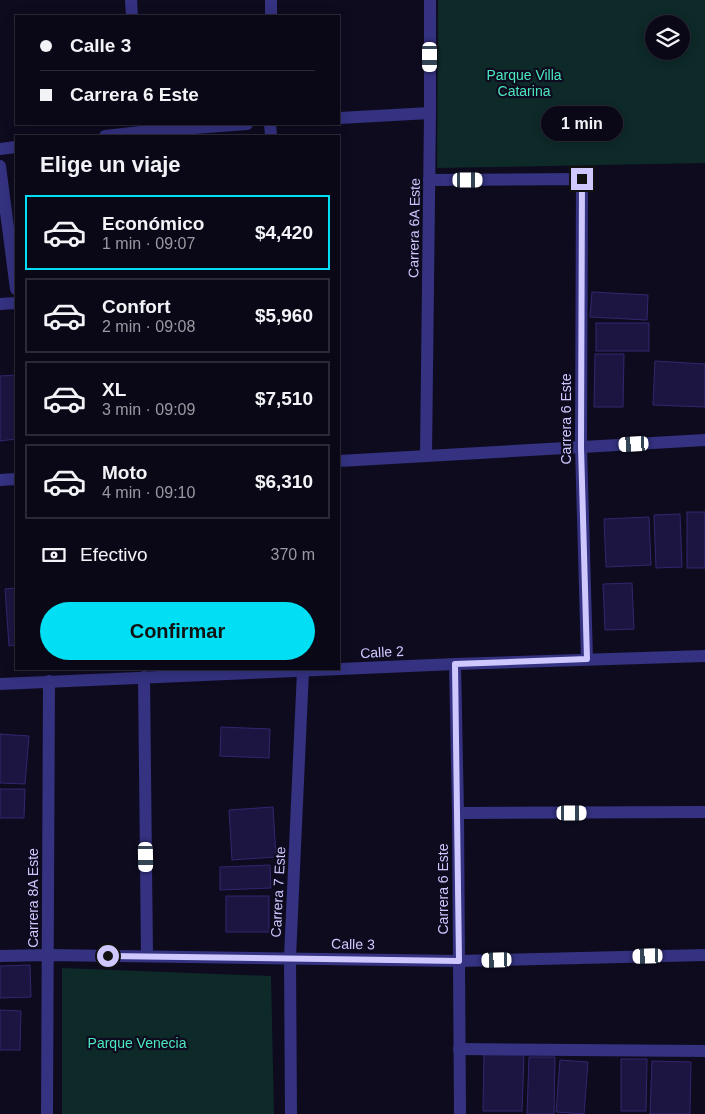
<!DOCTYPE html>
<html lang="es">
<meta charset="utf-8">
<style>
body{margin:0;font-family:Helvetica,sans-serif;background:#131120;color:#f1f3f6;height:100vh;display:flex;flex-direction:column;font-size:19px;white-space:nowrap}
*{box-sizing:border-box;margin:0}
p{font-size:16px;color:#999aa1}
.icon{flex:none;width:28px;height:28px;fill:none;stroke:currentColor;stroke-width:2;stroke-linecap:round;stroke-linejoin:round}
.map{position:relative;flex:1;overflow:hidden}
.drawer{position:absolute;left:15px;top:135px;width:325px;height:535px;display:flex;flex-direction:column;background:#0a0817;border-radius:0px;box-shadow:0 2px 12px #0003,0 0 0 1px #2a2936}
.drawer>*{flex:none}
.top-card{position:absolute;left:15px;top:15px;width:325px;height:110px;border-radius:0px;box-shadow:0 2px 12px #0003,0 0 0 1px #2a2936;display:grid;align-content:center;height:110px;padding:0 25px;background:#0a0817}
.fabs{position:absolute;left:645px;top:15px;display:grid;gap:10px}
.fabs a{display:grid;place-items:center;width:45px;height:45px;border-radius:50%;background:#0a0817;box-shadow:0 2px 12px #0003,0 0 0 1px #2a2936;font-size:25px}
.end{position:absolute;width:22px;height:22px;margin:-11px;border:6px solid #cec8ff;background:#111;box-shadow:0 0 0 2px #111}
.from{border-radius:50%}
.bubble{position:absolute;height:35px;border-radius:18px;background:#0a0817;box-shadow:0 2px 12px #0003,0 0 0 1px #2a2936;font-size:16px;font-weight:600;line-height:35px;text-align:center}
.car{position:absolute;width:15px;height:30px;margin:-15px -8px;border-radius:6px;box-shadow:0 0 4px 1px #0007;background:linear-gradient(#fff 24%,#345 0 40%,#fff 0 76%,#345 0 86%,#fff 0)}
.top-card b{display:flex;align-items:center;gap:18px;height:48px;font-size:19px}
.top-card b+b{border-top:1px solid #2a2936}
.top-card i{width:12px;height:12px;background:#f1f3f6}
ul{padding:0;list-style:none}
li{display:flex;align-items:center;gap:15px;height:75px;margin:0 10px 8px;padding:0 15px;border:2px solid #2a2936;border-radius:0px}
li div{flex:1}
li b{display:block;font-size:19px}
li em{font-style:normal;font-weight:600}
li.selected{border-color:#00dff3}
li>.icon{width:45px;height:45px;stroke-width:1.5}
h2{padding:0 25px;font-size:22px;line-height:60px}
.pay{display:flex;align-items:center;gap:12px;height:55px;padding:0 25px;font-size:19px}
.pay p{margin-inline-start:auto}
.cta{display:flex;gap:10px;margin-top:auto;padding:10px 25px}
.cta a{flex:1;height:58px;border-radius:30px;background:#00dff3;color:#111;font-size:20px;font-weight:600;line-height:58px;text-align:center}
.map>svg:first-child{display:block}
.green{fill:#0d2928;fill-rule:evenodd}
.building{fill:#1d1541;stroke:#33266f}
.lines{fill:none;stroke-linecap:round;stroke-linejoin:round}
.street{stroke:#343281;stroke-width:12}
.route{stroke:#cec8ff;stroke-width:6}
.labels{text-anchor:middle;stroke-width:4.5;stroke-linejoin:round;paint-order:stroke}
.park-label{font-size:14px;fill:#4ce7be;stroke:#0e0b1f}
.street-label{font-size:14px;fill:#cec8ff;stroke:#0e0b1f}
</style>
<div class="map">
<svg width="705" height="1114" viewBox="0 0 705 1114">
<rect width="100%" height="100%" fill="#0e0b1f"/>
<g class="green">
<path d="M438,0H705V163L437,168ZM654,24H681V51H654Z"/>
<path d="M62,968L271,976L274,1114H62Z"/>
</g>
<g class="building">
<path d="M592,292L648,295L647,320L590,317Z"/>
<rect x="596" y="323" width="53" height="28"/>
<path d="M595,354H624L623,407H594Z"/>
<path d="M655,361L705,364V407L653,405Z"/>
<path d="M16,375V439L0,441V376Z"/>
<rect x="687" y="512" width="18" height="56"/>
<path d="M680,514L682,567L656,568L654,515Z"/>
<path d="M649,517L651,565L606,567L604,519Z"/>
<path d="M632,583L634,629L605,630L603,584Z"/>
<path d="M16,588V645L9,646L5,589Z"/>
<path d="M221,727L270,729L269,758L220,756Z"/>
<path d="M0,734L29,736L25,784L0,783Z"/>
<path d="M0,789H25L24,818H0Z"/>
<path d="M273,807L276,857L232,860L229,810Z"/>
<path d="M270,865L271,888L220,890V867Z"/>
<rect x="226" y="896" width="43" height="36"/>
<path d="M30,965L31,997L0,998V966Z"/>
<path d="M0,1010L21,1011L20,1050H0Z"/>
<path d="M484,1053L524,1054L522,1111H483Z"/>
<path d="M529,1057H555L554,1114H527Z"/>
<path d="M621,1059H647L646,1111H621Z"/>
<path d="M560,1060L588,1062L584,1114L556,1112Z"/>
<path d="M652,1061L691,1062L690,1114H650Z"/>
</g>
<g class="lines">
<g class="street">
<path d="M131,0L132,16"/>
<path d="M271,16V0"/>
<path d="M339,118L430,113"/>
<path d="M270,124L271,136"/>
<path d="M105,136L141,132L247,124"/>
<path d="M0,149L16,147"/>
<path d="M0,166L16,289"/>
<path d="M429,180L582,179L581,447L587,659"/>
<path d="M0,304L16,303"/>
<path d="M426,456L430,113V0"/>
<path d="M339,461L705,440"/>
<path d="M0,480L16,479"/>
<path d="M455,664L458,813L460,1114"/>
<path d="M144,677L147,956"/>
<path d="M0,684L455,664L705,656"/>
<path d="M458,813L705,812"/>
<path d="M0,956L48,955L459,961L705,955"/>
<path d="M459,1049L705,1051"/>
<path d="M47,1114L49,681"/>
<path d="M291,1114L290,957L303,671"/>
</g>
</g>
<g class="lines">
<path class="route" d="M108,956L459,961L455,664L587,659L581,447L582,179"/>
</g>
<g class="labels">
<g class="park-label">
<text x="524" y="80">Parque Villa<tspan x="524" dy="16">Catarina</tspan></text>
<text x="137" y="1048">Parque Venecia</text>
</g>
<g class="street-label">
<text transform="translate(414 228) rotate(-89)" y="5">Carrera 6A Este</text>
<text transform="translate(566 419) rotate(-90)" y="5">Carrera 6 Este</text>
<text transform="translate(382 652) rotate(-3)" y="5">Calle 2</text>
<text transform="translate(443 889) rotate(-90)" y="5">Carrera 6 Este</text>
<text transform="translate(278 892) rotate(-87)" y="5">Carrera 7 Este</text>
<text transform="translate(33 898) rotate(-90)" y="5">Carrera 8A Este</text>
<text transform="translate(353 944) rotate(1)" y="5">Calle 3</text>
</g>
</g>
</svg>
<div class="fabs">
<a><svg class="icon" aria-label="layers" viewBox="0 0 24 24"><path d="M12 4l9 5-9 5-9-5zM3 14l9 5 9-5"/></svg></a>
</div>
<i class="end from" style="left:108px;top:956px"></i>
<i class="end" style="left:582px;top:179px"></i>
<div class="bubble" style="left:541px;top:106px;width:82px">1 min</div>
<i class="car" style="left:430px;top:57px;rotate:180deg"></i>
<i class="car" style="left:468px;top:180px;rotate:90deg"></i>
<i class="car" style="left:634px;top:444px;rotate:267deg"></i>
<i class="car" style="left:572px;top:813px;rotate:90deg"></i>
<i class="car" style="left:146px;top:857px;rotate:179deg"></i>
<i class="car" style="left:648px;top:956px;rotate:268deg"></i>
<i class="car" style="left:497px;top:960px;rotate:268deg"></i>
<div class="top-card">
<b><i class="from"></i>Calle 3</b>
<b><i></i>Carrera 6 Este</b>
</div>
<section class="drawer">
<h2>Elige un viaje</h2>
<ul>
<li class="selected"><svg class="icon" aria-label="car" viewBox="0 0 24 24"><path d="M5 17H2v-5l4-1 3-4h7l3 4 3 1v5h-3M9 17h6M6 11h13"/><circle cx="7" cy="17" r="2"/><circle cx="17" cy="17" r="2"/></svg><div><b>Económico</b><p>1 min · 09:07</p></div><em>$4,420</em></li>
<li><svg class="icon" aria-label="car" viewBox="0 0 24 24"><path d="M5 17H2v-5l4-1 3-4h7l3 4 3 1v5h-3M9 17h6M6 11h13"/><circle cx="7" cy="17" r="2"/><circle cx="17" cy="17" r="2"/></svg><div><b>Confort</b><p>2 min · 09:08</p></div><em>$5,960</em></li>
<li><svg class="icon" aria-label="car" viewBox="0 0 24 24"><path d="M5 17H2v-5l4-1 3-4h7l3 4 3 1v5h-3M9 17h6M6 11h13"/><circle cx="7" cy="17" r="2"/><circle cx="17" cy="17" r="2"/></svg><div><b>XL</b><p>3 min · 09:09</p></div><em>$7,510</em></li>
<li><svg class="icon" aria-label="car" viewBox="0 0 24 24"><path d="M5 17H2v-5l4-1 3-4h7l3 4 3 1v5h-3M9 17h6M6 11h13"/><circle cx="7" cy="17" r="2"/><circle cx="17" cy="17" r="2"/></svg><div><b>Moto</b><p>4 min · 09:10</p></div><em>$6,310</em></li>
</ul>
<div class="pay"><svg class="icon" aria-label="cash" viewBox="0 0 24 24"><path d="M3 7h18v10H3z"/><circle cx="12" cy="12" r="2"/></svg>Efectivo<p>370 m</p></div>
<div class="cta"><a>Confirmar</a></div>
</section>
</div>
